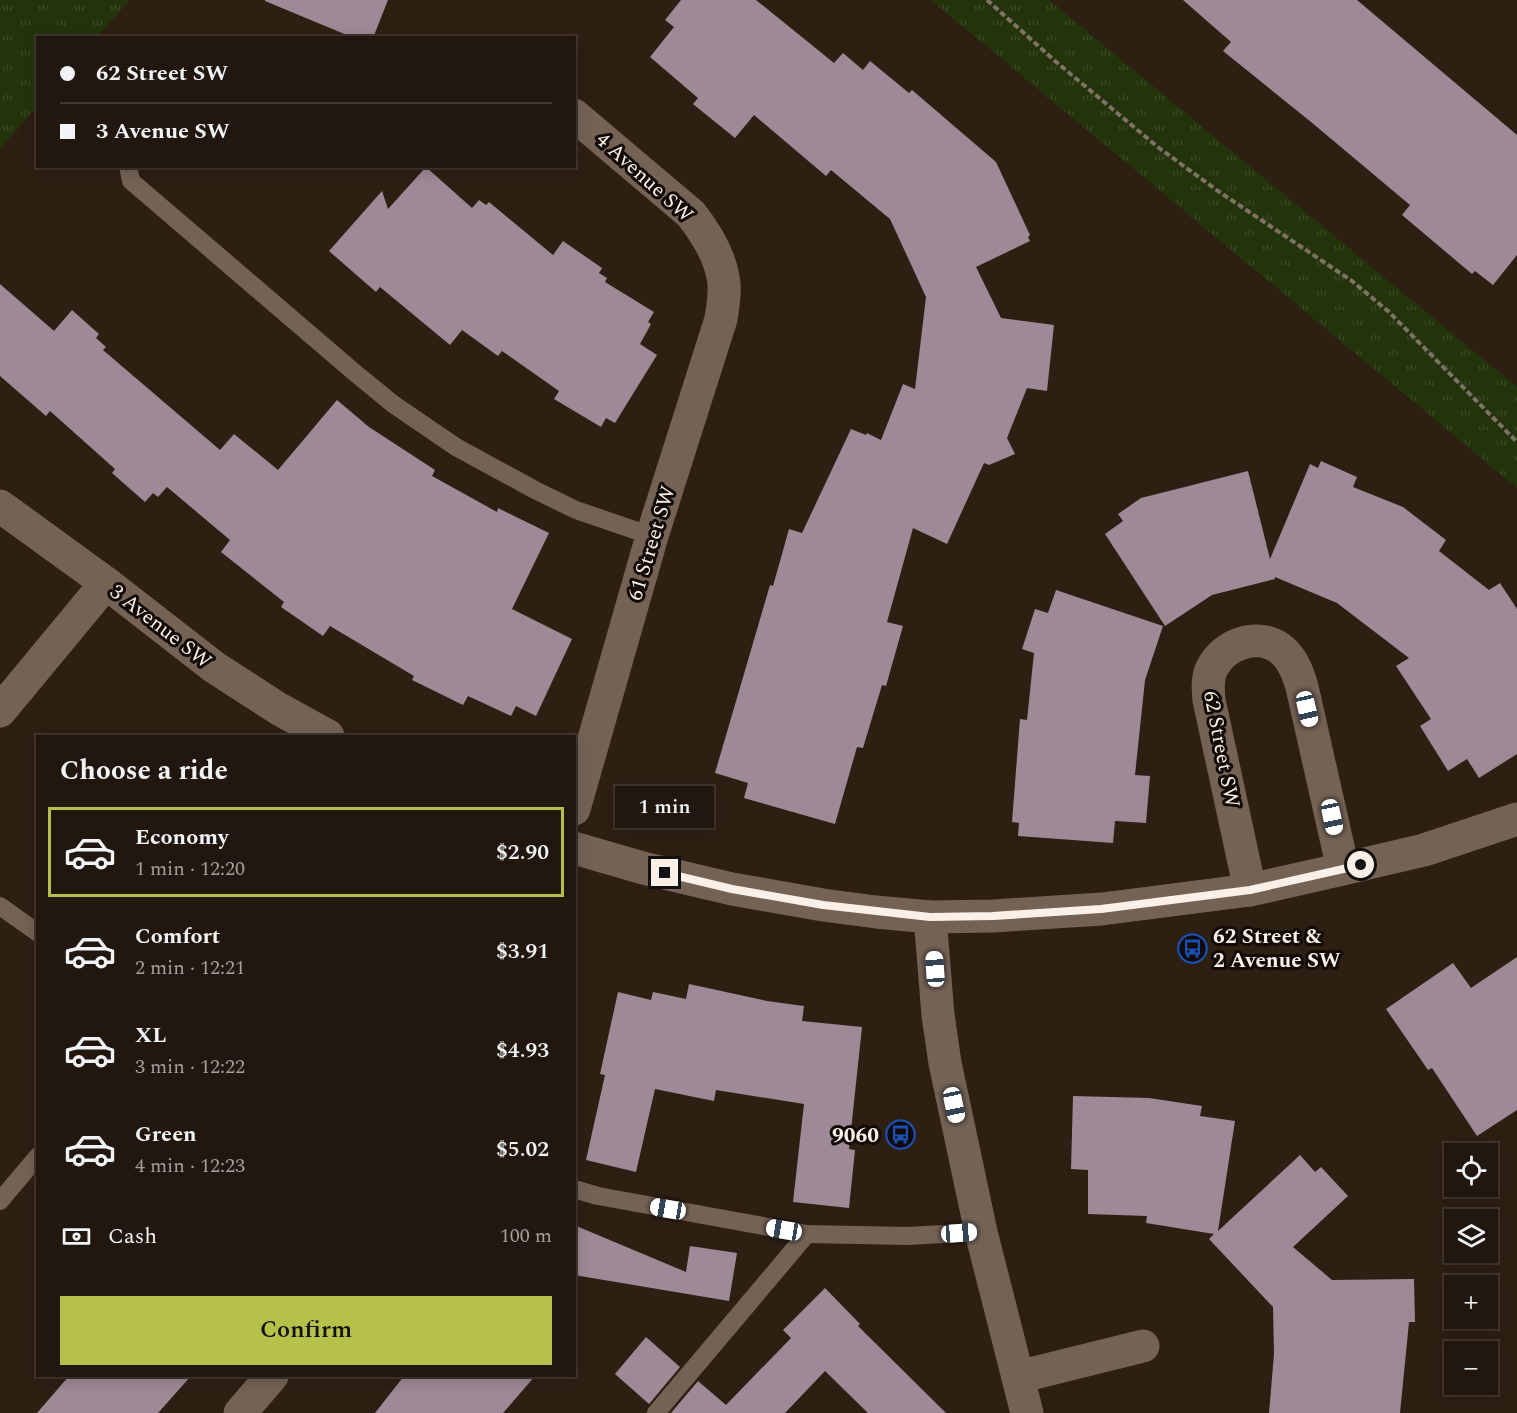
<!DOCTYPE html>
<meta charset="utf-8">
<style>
body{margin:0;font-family:Spectral,serif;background:#2e241c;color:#f1f3f6;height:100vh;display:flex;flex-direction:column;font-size:22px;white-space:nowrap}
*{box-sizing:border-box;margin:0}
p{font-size:20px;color:#a29f9e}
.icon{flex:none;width:33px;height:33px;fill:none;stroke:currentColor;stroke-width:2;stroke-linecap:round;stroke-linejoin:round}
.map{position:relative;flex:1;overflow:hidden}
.drawer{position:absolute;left:36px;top:735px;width:540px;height:642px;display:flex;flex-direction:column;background:#22170e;border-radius:0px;box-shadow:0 3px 15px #0003,0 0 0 2px #3f362e}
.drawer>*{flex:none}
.banner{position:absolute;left:36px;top:36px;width:540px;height:132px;border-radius:0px;box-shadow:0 3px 15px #0003,0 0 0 2px #3f362e;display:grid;align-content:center;height:132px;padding:0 24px;background:#22170e}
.controls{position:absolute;left:1444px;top:1143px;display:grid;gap:12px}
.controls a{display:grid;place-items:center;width:54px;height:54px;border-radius:0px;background:#22170e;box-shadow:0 3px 15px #0003,0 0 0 2px #3f362e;font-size:30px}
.end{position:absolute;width:27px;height:27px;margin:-14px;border:8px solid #fbf0e8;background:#111;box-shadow:0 0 0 3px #111}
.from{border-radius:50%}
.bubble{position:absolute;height:42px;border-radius:0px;background:#22170e;box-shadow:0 3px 15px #0003,0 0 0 2px #3f362e;font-size:20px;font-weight:600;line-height:42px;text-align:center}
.car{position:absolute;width:18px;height:36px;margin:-18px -9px;border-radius:8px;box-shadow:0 0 4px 2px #0007;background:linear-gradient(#fff 24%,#345 0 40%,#fff 0 76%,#345 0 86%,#fff 0)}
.banner b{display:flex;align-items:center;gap:21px;height:57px;font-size:22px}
.banner b+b{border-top:2px solid #3f362e}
.banner i{width:15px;height:15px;background:#f1f3f6}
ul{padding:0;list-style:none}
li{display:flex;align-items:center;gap:18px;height:90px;margin:0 12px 9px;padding:0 12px;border:3px solid transparent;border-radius:0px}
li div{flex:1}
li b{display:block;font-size:22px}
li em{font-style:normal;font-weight:600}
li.current{border-color:#b6c149}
li>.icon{width:54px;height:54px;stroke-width:1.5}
h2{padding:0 24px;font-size:27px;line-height:72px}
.pay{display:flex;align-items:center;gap:15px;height:66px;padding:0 24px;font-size:22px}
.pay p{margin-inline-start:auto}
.cta{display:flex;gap:12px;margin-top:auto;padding:12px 24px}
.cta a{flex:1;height:69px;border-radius:0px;background:#b6c149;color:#111;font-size:24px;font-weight:600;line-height:69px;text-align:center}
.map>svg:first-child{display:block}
.park{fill:url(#park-tufts)}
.building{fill:#9e8996}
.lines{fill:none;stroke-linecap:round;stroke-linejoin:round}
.path{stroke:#7e7166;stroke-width:4;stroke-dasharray:6 3;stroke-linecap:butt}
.lane{stroke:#746255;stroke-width:18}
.street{stroke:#746255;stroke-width:33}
.secondary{stroke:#746255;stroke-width:33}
.route{stroke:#fbf0e8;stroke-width:8}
.labels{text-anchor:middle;stroke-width:6;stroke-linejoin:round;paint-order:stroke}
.street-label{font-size:21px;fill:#fbf0e8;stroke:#110a06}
.poi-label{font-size:21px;font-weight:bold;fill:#fbf0e8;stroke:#110a06;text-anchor:start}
</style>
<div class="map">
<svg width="1517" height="1413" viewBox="0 0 1517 1413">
<defs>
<pattern id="park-tufts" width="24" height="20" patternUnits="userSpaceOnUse" patternTransform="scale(1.5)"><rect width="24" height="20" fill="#23340b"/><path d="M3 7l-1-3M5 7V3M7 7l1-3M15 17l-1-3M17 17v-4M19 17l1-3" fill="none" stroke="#394823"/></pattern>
</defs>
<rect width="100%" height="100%" fill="#2e1f13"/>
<g class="park">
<path d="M0,0H130L97,37L38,38L37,106L0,149Z"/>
<path d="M931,0H1049L1517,387V488Z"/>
</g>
<g class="building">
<path d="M265,0H388L373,38H354L265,1Z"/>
<path d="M681,0H756L834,63L843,53L863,70L870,61L909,93L912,90L996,162L1030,235L1028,237L1030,241L976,267L1001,318L1054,325L1047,391L1027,388L1007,438L1015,454L989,465L984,463L947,544L913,528L887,622L903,626L886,686L882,685L863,748L857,747L835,824L744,798L748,783L715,773L770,585L773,586L789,529L802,533L851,429L866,435L867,433L881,440L903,384L915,389L926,297L890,219L831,170L826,176L754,115L735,138L693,104L698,98L650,57L674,27L665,20Z"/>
<path d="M1183,0H1357L1517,135V255L1493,285L1475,271L1472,274L1402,215L1410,205L1311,122L1223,51L1231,42Z"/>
<path d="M426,167L472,208L479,200L486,205L489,202L553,255L563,241L602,268L599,273L607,278L605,282L654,312L648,322L651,324L640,344L657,355L615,423L606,418L601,427L554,399L559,391L502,351L498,356L462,330L450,345L380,287L376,292L329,251L382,191L388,209Z"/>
<path d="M0,284L54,331L72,310L99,334L96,338L106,347L103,350L220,450L234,434L278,470L337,400L369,427L435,470L432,476L497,512L498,508L549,533L512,609L572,639L536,716L516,706L511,716L468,696L463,705L412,680L414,676L330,626L323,636L281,607L284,602L221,552L230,540L167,487L158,497L153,493L145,502L112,473L115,469L50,411L46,416L0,376Z"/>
<path d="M1321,461L1357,477L1353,487L1403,507L1446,540L1439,551L1489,590L1500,583L1517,609V754L1479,778L1467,759L1448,771L1420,726L1431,719L1396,666L1409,658L1337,603L1275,577V579L1212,595L1165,626L1105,534L1123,521L1118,514L1141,498L1248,471L1270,559L1310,464L1318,468Z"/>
<path d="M1056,590L1163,626L1145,680L1135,775L1150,776L1146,823L1115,821L1113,843L1018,836L1019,823L1012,822L1020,719L1027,720L1034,653L1022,649L1035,609L1048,613Z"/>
<path d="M1517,957V1110L1477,1136L1432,1068L1428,1070L1386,1009L1453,963L1471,988Z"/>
<path d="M689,984L767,1001L804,1006L802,1021L862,1027L849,1149L855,1150L849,1208L793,1202L804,1104L716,1090L714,1101L655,1089L636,1172L586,1160L605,1075L600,1074L618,992L651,1000L653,992L686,999Z"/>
<path d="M1073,1096L1149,1098L1202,1106L1200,1116L1235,1121L1218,1231L1300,1155L1315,1172L1321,1167L1348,1196L1293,1247L1332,1280L1414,1279L1415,1322H1409L1400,1413H1269L1274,1354L1273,1307L1209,1239L1214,1234L1146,1223L1147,1216L1088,1214V1170L1071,1169Z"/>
<path d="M574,1225L686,1272L690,1246L737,1253L729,1301L574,1275Z"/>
<path d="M825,1288L860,1324L858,1326L946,1413H868L825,1371L785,1413H671L698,1381L726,1405L791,1338L783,1330Z"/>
<path d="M646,1337L680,1367L649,1404L615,1374Z"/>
<path d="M69,1376H191L158,1413H37Z"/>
<path d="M404,1376H535L503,1413H375Z"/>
</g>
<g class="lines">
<path class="path" d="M987,0L1055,61L1159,148L1218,191L1352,281L1389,312L1517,442"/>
<g class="lane">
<path d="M128,166L131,181L354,372L393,404L456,447L535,490L576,510L652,536"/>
<path d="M0,906L38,933"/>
<path d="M574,1189L598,1196L807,1234L907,1236L981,1232"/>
<path d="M0,1201L38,1156"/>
<path d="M656,1413L807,1234"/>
</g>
<g class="street">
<path d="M574,115L691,214C705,232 719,254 723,277C726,290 723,305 721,319L652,536L574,809"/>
<path d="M0,711L106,583"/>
<path d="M1250,890L1209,700C1208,689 1207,678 1212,668C1225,643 1260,631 1283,651C1294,661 1298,674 1302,687L1343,869"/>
<path d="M1018,1377L1143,1346"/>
<path d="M240,1413L272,1376"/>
</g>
<g class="secondary">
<path d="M0,506L106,583L214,667L279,709L328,736"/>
<path d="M574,848L643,868L732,889L823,905L876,912L930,917L993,916L1102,909L1250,890L1343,869L1424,850L1517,819"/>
<path d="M930,917L938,1015L945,1063L981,1232L1027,1413"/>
</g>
</g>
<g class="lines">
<path class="route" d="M665,873L732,889L823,905L930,917L993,916L1101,909L1250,890L1361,865"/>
</g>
<defs>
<symbol id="bus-ring" viewBox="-11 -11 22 22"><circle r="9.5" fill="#110a06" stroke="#1a4fb4" stroke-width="1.5"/><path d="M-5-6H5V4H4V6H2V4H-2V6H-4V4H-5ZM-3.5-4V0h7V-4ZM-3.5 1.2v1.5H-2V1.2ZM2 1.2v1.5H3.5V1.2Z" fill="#1a4fb4"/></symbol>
</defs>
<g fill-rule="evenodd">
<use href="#bus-ring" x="1176" y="932" width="33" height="33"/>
<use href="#bus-ring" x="884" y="1118" width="33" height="33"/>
</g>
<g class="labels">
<g class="street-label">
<text transform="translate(645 177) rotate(42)" y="7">4 Avenue SW</text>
<text transform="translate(651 543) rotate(-73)" y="7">61 Street SW</text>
<text transform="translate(161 626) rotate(38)" y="7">3 Avenue SW</text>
<text transform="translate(1222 749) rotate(79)" y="7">62 Street SW</text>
</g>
<g class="poi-label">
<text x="1213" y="943">62 Street &amp;<tspan x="1213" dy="24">2 Avenue SW</tspan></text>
<text x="879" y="1142" text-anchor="end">9060</text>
</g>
</g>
</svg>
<div class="controls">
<a><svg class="icon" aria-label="locate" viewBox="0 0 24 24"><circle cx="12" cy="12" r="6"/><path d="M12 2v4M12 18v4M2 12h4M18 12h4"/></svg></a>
<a><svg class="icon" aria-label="layers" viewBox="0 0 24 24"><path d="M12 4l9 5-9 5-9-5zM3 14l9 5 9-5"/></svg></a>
<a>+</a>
<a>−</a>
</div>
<i class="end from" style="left:1361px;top:865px"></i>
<i class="end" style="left:665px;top:873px"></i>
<div class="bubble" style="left:615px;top:786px;width:99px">1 min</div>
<i class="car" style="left:1307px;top:709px;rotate:167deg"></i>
<i class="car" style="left:1332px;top:817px;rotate:168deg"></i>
<i class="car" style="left:935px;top:969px;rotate:356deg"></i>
<i class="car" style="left:954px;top:1105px;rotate:168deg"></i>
<i class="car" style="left:668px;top:1209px;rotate:280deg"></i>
<i class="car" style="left:784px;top:1230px;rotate:280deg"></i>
<i class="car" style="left:959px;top:1233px;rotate:86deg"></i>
<div class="banner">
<b><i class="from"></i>62 Street SW</b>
<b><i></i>3 Avenue SW</b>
</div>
<section class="drawer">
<h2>Choose a ride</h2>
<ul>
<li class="current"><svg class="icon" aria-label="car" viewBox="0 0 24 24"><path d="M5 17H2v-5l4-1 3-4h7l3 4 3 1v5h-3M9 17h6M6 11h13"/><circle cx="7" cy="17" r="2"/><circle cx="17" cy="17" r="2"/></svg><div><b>Economy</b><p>1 min · 12:20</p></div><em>$2.90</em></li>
<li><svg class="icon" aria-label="car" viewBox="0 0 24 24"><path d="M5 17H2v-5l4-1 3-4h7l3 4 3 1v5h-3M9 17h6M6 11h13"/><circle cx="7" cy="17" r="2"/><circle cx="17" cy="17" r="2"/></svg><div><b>Comfort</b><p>2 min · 12:21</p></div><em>$3.91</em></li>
<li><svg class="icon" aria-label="car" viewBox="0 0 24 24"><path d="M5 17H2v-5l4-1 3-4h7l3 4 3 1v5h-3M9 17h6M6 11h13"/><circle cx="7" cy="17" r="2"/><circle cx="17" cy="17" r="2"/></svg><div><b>XL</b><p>3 min · 12:22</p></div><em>$4.93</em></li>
<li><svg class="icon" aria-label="car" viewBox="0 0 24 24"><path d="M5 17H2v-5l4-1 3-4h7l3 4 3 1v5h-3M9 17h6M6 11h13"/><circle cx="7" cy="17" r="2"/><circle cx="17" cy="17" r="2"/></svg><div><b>Green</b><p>4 min · 12:23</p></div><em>$5.02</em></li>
</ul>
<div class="pay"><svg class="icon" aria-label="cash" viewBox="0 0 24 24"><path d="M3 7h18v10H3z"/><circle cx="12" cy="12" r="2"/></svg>Cash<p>100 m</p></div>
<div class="cta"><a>Confirm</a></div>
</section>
</div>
